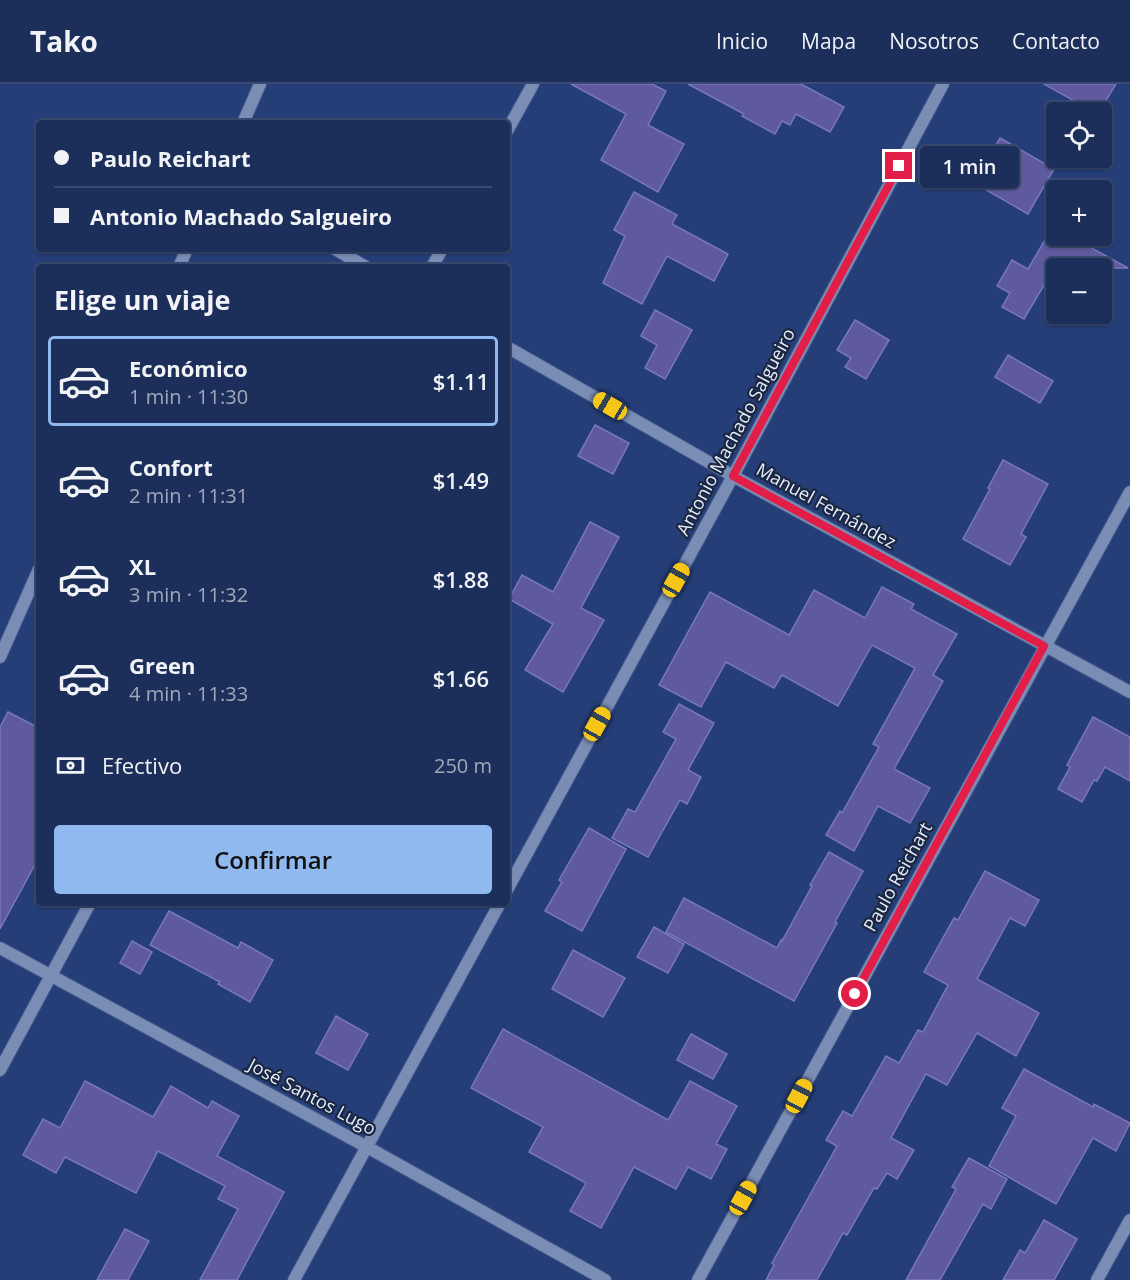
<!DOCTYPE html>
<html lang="es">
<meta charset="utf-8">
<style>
body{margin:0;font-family:"Open Sans",sans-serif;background:#293a63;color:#f1f3f6;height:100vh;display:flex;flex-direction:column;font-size:22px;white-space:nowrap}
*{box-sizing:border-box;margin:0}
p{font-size:20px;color:#a0a8bb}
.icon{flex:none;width:33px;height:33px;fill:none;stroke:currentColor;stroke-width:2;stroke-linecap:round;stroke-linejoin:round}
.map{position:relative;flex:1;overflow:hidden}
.side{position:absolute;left:36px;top:180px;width:474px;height:642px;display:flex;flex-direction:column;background:#1c2e5a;border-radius:6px;box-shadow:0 2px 4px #0004,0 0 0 2px #3a4a70}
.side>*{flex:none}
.top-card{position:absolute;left:36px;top:36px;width:474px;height:132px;border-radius:6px;box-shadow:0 2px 4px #0004,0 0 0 2px #3a4a70;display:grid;align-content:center;height:132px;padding:0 18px;background:#1c2e5a}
.fabs{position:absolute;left:1046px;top:18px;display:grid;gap:12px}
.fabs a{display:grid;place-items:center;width:66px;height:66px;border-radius:6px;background:#1c2e5a;box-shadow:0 2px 4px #0004,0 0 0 2px #3a4a70;font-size:30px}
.end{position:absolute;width:27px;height:27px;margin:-14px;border:8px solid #e11d48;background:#fff;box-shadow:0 0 0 3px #fff}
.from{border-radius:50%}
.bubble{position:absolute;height:42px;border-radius:6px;background:#1c2e5a;box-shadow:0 2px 4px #0004,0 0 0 2px #3a4a70;font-size:20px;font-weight:600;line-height:42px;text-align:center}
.car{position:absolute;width:18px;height:36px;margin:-18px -9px;border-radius:8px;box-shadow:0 0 4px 2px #0007;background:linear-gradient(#f5c518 24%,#345 0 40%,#f5c518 0 76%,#345 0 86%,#f5c518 0)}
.top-card b{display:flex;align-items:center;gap:21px;height:57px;font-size:22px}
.top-card b+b{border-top:2px solid #3a4a70}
.top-card i{width:15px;height:15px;background:#f1f3f6}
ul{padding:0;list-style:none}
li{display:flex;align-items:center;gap:18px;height:90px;margin:0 12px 9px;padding:0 6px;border:3px solid transparent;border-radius:6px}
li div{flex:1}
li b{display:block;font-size:22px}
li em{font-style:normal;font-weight:600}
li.selected{border-color:#90b9f0}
li>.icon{width:54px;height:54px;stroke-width:1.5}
h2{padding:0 18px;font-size:27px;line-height:72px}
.pay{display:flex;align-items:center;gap:15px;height:66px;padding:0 18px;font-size:22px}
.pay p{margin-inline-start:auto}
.cta{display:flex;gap:12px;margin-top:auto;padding:12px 18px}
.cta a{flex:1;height:69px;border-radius:6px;background:#90b9f0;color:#111;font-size:24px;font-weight:600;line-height:69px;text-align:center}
header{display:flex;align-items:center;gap:36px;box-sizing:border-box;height:84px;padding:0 30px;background:#1c2e5a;border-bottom:2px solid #3a4a70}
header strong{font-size:28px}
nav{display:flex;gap:33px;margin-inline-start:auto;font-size:21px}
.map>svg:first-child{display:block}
.building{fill:#5e5a9d;stroke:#7a77bc;stroke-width:1.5}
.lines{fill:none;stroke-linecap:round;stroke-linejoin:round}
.minor-casing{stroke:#40578a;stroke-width:14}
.minor{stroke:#7a8db5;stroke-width:12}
.route{stroke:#e11d48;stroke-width:8}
.labels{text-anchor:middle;stroke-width:4.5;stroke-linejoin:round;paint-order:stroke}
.street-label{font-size:18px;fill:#e6eefc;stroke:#1b2742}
</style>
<header>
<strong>Tako</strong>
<nav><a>Inicio</a><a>Mapa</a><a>Nosotros</a><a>Contacto</a></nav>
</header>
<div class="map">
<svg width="1130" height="1196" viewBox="0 0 1130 1196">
<rect width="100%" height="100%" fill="#253e78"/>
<g class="building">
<path d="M571,0H652L666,7L648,41L684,60L658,108L601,76L626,30Z"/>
<path d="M688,0H801L844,23L830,48L796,30L790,41L782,37L775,50L742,32L744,30Z"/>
<path d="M1044,0H1116L1099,28H1094Z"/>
<path d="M1000,54L1054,85L1028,130L974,99Z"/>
<path d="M634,108L677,131L672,140L728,170L714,197L667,172L642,220L603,199L625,152L614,146Z"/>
<path d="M1053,142L1056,144V152H1070L1128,184H1054L1024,235L1002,223L1010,209L997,202L1012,176L1028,185Z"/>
<path d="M655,226L692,246L665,295L645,284L657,261L641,252Z"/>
<path d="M855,236L889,256L866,295L845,283L851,274L837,266Z"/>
<path d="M1008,271L1053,297L1040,319L995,293Z"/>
<path d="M595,341L629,359L613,390L578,372Z"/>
<path d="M1003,376L1048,400L1021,450L1026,453L1010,481L963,455L990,405L988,404Z"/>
<path d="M590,438L619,453L581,524L604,536L563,608L525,586L553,540L509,515L522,491L553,508Z"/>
<path d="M882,503L914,520L911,525L957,550L933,591L943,597L894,685L930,704L910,739L878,722L854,767L826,751L840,727L842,729L879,663L873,660L915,584L872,561L838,622L782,591L774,604L726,578L701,623L659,601L710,508L789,551L814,506L865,534Z"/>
<path d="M679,620L714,639L688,686L701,693L687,720L680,716L648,773L612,754L628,725L635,728L676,655L663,648Z"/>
<path d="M8,628L39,644V773L0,845V643Z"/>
<path d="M1093,633L1130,653V697L1105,683L1097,697L1094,696L1082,718L1058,705L1070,683L1067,681Z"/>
<path d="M589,744L626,765L582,847L545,827L562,798L559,796Z"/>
<path d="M829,768L863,787L835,838L837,839L794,917L666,848L684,814L777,864L781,856L782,857L812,802L810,801Z"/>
<path d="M985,787L1039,816L1025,842L1010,834L977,895L1039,929L1016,972L977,949L947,1001L926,990L891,1054L914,1066L897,1095L887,1089L877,1105L874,1104L847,1151L843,1149L817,1196H766L774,1181L772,1179L837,1062L826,1056L843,1027L852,1032L886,972L899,979L918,946L923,948L948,901L924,888L954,834L958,836Z"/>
<path d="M169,827L238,864L241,858L273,876L250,918L218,900L220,898L150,861Z"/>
<path d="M654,843L684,860L668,889L637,873Z"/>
<path d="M132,857L152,868L140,890L120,879Z"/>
<path d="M573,866L625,894L603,933L552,905Z"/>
<path d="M336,932L368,950L348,986L316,969Z"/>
<path d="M503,945L668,1036L690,997L737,1022L716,1060L727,1065L711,1095L688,1083L676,1105L634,1083L601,1144L570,1127L586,1099L529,1068L543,1043L471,1004Z"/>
<path d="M691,950L727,970L713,995L677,976Z"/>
<path d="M1024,985L1093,1023L1094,1020L1130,1039L1116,1067L1093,1054L1056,1120L989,1082L1016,1032L1002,1024Z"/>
<path d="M85,997L153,1033L171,1002L208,1024L212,1017L239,1032L217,1072L284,1108L237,1196H200L238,1125L218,1115L225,1102L158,1067L136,1109L65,1073L56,1089L23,1071L43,1035L60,1044Z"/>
<path d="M969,1074L1007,1095L991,1125L983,1120L940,1196H906L956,1105L952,1103Z"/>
<path d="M1044,1136L1077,1155L1054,1196H1003L1020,1166L1025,1169Z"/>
<path d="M125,1145L149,1157L128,1196H97Z"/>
</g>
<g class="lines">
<defs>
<g id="minor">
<path d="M243,39L260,0"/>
<path d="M507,47L533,0"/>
<path d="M335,165L366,183"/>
<path d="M179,183L187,165"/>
<path d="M432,183L442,165"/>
<path d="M507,263L733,392L1130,608"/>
<path d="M0,573L39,485"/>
<path d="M507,806L733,392L943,0"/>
<path d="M0,864L367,1063L605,1196"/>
<path d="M0,986L90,819"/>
<path d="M294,1196L500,819"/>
<path d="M698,1196L1130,408"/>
<path d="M1097,1196L1130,1136"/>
</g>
</defs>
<use href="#minor" class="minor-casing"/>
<use href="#minor" class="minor"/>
</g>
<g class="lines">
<path class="route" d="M855,910L1044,562L733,392L899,82"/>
</g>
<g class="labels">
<g class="street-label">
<text transform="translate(736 348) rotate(-62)" y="6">Antonio Machado Salgueiro</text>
<text transform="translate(826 422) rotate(29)" y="6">Manuel Fernández</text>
<text transform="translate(898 793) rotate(-61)" y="6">Paulo Reichart</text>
<text transform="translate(312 1013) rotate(28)" y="6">José Santos Lugo</text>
</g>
</g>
</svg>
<div class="fabs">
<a><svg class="icon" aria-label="locate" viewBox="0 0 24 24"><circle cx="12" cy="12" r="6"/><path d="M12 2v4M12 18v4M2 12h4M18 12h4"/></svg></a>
<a>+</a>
<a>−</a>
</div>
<i class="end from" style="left:855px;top:910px"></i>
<i class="end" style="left:899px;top:82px"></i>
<div class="bubble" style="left:920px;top:62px;width:99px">1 min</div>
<i class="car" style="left:610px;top:322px;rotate:300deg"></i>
<i class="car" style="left:676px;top:496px;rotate:29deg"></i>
<i class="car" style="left:597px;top:640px;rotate:29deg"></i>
<i class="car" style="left:799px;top:1012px;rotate:28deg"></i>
<i class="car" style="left:743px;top:1114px;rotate:29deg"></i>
<div class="top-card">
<b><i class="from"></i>Paulo Reichart</b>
<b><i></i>Antonio Machado Salgueiro</b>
</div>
<section class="side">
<h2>Elige un viaje</h2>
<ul>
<li class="selected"><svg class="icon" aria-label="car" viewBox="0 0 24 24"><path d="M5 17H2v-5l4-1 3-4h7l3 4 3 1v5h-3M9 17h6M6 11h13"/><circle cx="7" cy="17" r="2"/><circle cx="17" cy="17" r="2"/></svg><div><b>Económico</b><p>1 min · 11:30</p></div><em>$1.11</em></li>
<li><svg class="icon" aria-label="car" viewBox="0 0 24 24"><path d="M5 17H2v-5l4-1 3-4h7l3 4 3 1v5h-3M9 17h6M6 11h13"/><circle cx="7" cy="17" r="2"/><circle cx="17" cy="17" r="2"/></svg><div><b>Confort</b><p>2 min · 11:31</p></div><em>$1.49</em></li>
<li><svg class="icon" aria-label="car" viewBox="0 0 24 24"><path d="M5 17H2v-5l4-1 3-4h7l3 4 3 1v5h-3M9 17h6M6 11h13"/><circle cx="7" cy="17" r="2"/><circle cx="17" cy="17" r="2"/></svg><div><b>XL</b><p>3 min · 11:32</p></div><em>$1.88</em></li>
<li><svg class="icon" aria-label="car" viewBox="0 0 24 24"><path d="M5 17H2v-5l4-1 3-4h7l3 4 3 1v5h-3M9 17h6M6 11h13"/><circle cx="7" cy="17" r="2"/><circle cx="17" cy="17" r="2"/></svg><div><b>Green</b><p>4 min · 11:33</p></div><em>$1.66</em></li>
</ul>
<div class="pay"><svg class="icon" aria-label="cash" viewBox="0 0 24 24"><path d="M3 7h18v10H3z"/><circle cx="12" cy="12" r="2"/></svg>Efectivo<p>250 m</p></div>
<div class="cta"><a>Confirmar</a></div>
</section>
</div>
